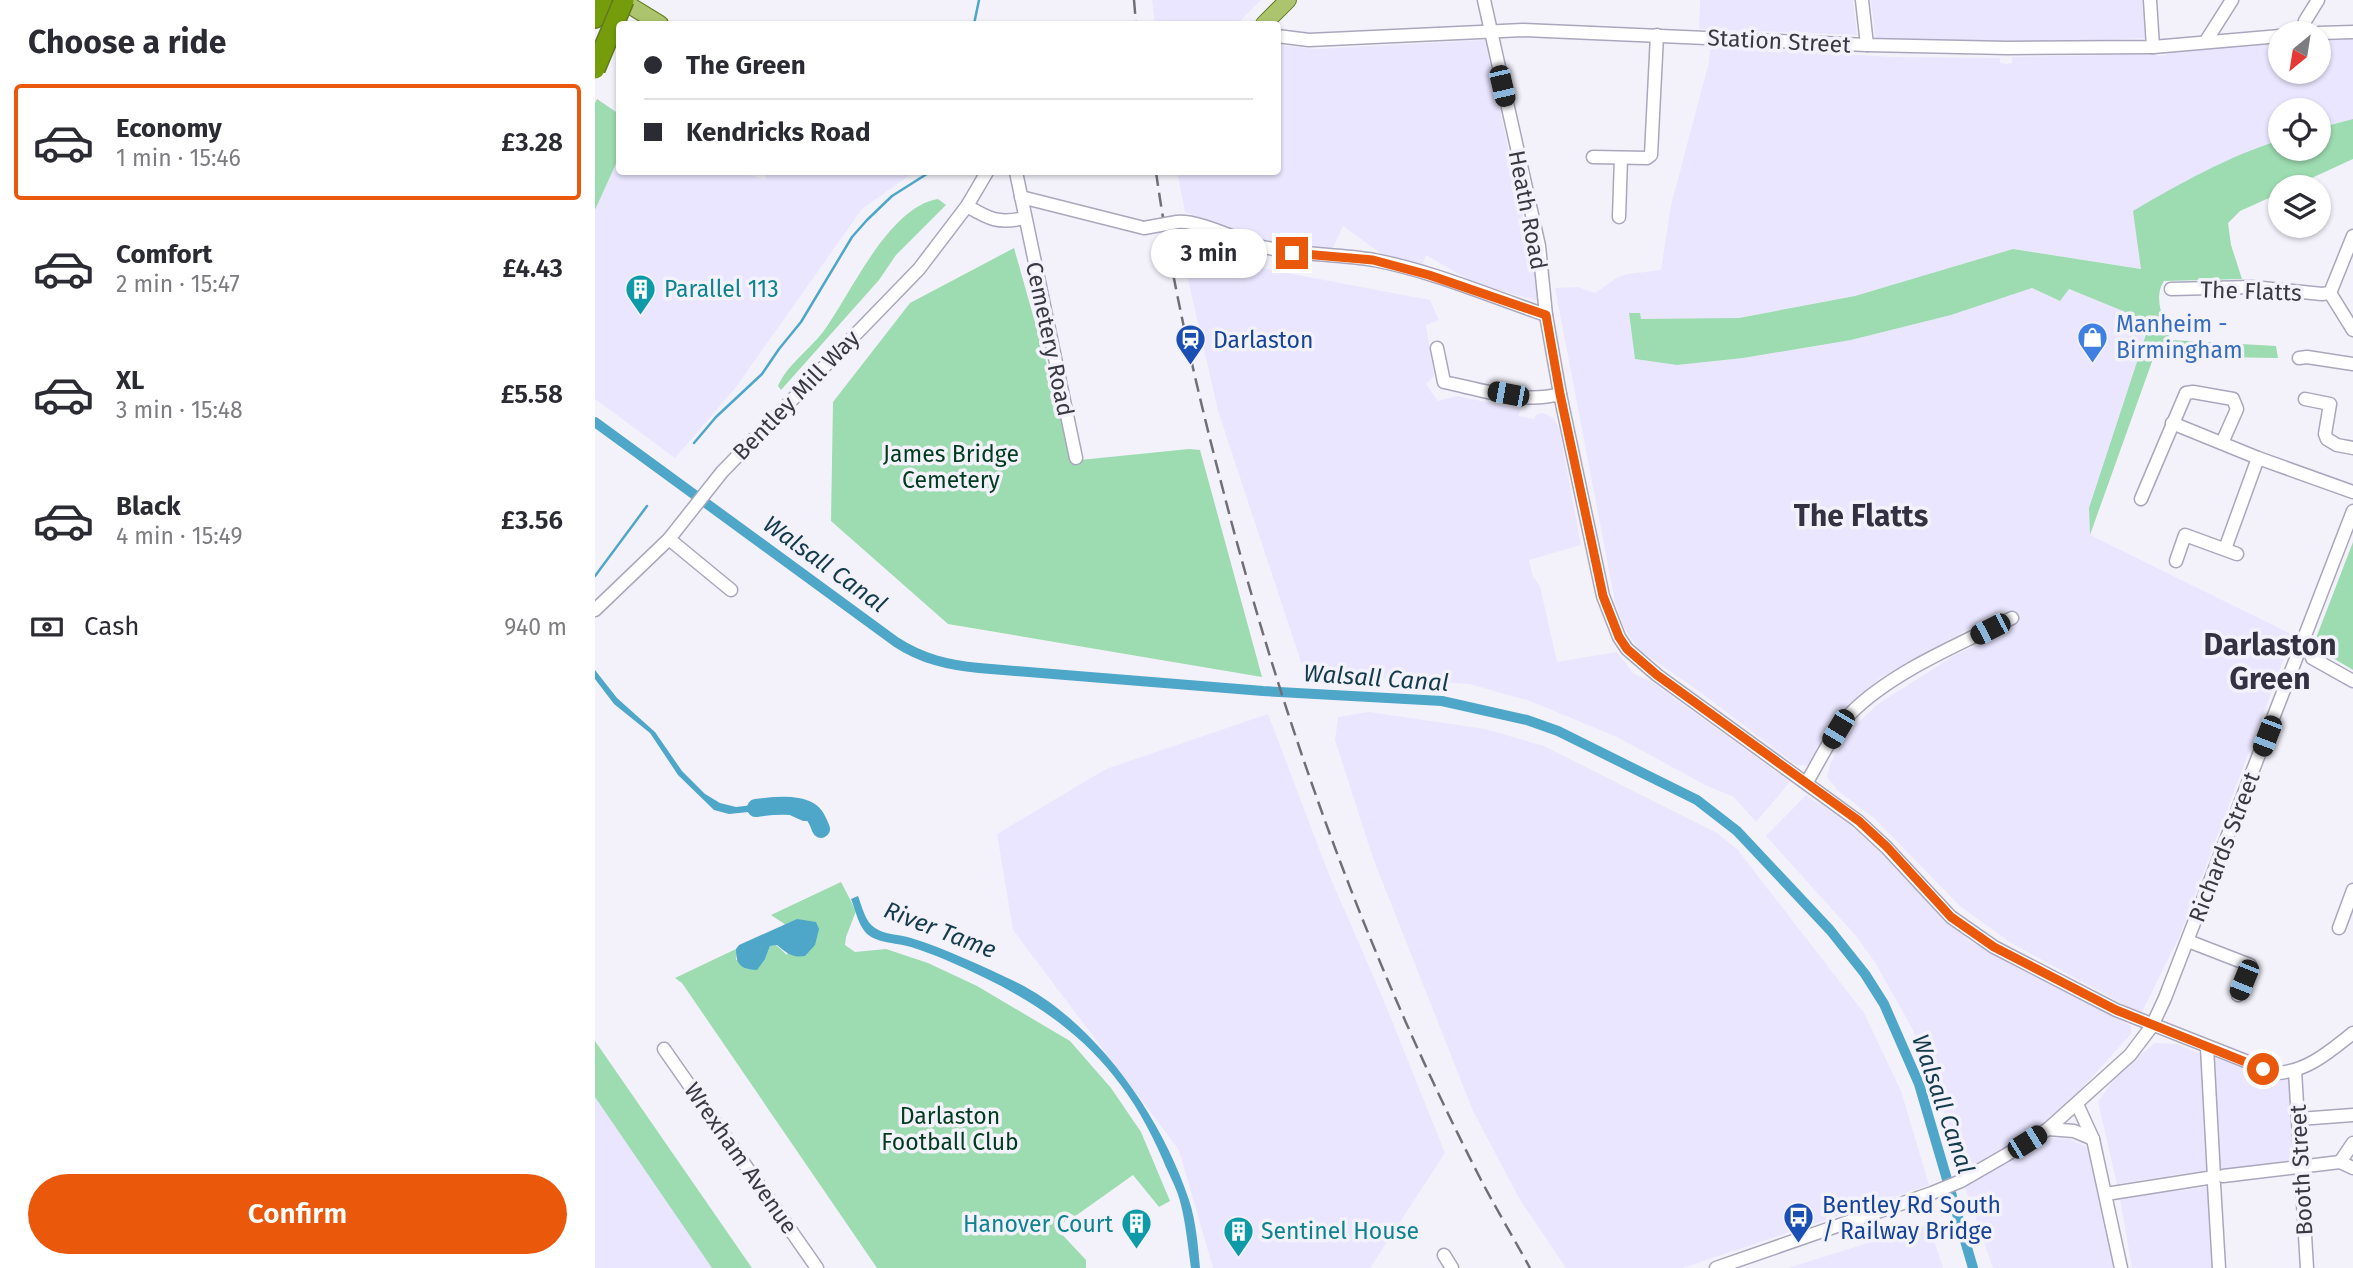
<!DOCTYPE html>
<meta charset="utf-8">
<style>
body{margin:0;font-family:"Fira Sans",sans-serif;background:#f7f7f7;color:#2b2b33;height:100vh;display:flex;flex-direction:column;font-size:26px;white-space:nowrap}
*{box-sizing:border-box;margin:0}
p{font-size:23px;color:#7c7c81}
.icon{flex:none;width:38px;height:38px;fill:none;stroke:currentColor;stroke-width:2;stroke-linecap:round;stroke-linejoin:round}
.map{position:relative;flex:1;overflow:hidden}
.details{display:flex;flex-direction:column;background:#fff;width:595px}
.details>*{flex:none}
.hud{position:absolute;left:21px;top:21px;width:665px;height:154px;border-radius:7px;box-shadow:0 2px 5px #0004;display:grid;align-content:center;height:154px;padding:0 28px;background:#fff}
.needle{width:46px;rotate:210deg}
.fabs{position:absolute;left:1673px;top:21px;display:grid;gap:14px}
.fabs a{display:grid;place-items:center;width:63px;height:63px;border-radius:50%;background:#fff;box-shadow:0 2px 5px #0004;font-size:35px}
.end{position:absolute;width:32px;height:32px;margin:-16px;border:9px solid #ea580c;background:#fff;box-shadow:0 0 0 4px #fff}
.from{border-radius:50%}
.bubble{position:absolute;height:49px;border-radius:24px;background:#fff;box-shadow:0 2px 5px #0004;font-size:23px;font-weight:600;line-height:49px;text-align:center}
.car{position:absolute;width:21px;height:42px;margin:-21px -10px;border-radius:9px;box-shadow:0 0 5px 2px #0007;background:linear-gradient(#222 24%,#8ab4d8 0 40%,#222 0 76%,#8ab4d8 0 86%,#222 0)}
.hud b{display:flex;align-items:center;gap:24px;height:66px;font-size:26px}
.hud b+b{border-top:2px solid #e1e1e2}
.hud i{width:18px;height:18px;background:#2b2b33}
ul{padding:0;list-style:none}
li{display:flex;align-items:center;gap:21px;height:116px;margin:0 14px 10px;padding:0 14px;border:4px solid transparent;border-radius:7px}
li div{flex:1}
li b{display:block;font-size:26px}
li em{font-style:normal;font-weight:600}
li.active{border-color:#ea580c}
li>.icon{width:63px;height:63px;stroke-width:1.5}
h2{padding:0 28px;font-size:32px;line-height:84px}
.pay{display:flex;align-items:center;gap:18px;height:77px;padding:0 28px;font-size:26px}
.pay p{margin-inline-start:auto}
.button{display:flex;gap:14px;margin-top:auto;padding:14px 28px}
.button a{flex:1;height:80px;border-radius:42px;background:#ea580c;color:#fff;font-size:28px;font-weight:600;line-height:80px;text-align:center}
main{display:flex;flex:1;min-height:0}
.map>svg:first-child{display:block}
.built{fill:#eae6ff}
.green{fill:#9ddbb0}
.water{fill:#4ea6c9}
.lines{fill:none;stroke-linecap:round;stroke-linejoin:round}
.stream{stroke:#4ea6c9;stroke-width:2.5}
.canal{stroke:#4ea6c9;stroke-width:10}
.river{stroke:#4ea6c9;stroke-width:18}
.minor-casing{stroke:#a9a7bc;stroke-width:15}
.major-casing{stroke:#607a1e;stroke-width:18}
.highway-casing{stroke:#607a1e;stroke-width:22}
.minor{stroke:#fff;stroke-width:12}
.major{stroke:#acc46d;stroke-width:16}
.highway{stroke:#759d0b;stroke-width:19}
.rail{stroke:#706f78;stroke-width:2.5;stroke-dasharray:14 7;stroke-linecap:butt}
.minor-bridge-casing{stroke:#a9a7bc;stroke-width:15;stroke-linecap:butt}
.highway-bridge-casing{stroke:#607a1e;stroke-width:22;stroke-linecap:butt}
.minor-bridge{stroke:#fff;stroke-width:12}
.highway-bridge{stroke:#759d0b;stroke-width:19}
.route{stroke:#ea580c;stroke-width:9}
.labels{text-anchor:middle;stroke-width:7;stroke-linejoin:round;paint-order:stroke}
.street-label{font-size:23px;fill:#3a3942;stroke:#f3f2fb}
.culture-label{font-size:23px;fill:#0d838f;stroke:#f3f2fb;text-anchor:start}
.shop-label{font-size:23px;fill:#366cbe;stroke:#f3f2fb;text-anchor:start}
.transit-label{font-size:23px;fill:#164399;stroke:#f3f2fb;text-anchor:start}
.park-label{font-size:23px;fill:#013b1e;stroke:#f3f2fb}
.water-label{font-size:24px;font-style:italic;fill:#143b4b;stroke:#f3f2fb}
.district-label{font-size:30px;font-weight:bold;fill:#343143;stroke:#f3f2fb}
</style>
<main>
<section class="details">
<h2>Choose a ride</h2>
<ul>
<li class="active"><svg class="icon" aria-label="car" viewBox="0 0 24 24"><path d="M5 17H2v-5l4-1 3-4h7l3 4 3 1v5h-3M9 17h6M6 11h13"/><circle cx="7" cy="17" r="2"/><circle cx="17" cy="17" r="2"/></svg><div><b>Economy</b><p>1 min · 15:46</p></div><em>£3.28</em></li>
<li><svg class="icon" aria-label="car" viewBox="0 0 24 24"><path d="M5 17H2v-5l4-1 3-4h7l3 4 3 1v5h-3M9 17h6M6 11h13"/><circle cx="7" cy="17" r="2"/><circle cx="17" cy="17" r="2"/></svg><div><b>Comfort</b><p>2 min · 15:47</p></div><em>£4.43</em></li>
<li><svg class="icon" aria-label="car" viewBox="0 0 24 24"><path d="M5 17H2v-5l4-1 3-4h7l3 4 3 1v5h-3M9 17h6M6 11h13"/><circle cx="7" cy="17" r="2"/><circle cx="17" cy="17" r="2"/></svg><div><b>XL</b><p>3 min · 15:48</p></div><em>£5.58</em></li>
<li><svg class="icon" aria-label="car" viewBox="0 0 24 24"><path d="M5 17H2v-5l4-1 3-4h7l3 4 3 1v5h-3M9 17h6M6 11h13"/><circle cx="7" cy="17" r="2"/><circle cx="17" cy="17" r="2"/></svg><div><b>Black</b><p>4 min · 15:49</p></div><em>£3.56</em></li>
</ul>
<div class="pay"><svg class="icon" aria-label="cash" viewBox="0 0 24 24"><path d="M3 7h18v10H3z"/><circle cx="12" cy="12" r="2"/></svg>Cash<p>940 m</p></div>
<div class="button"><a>Confirm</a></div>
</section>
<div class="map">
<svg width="1758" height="1268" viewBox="0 0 1758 1268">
<rect width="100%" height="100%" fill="#f3f2fb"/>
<g class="built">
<path d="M557,0H666L642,24H560Z"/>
<path d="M1105,0H1258L1262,35L1104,29Z"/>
<path d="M1276,0H1547L1550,38L1405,45L1281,42Z"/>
<path d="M1758,39V119L1724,128V110H1685V140L1660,148L1628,164L1547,269L1418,249L1260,296L1144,318L1109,320L1046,319L1034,314L1040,359L1082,365L1148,358L1256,340L1356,315L1437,288L1465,301L1473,289L1555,321L1494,508L1495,535L1698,635L1585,935L1546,1014L1416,943L1365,906L1279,818L1243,791L1232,777L1236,762L1254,731L1283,704L1360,655L1401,637L1425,621L1408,610L1286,677L1242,715L1213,766L1201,765L1101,689L1044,650L1029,628L1020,602L960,288L983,287L1000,293L1023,277L1033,274L1066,270L1076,205L1114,62L1115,48L1122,49L1123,46L1296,57L1405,58V63L1411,64L1417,63V57L1562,54L1563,56L1572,55V52L1685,42V72H1724V40Z"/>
<path d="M890,40L945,299L942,301L879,283L831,255L826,268L792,258L748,226L737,250L689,245L647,234L590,212L582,172H682L683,45L721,49Z"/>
<path d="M24,157V172H147L170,180L172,172H319L267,209L141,387L80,458L0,399V210Z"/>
<path d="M587,253L835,300L844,320L831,325L839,376L831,384L843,401L862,396L926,409L923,416L939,419L942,414L948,413L959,418L964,428L986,545L934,560L938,577L945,586L962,662L1022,652L1038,673L1057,682L1195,782L1161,822L1139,797L1110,785L1022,737L935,701L874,684L771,677H711L623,411Z"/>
<path d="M774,712L890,729L949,746L1122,833L1142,849L1269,1013L1306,1091L1334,1185L1088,1268H971L924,1198L878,1111L778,858L740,740L743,717Z"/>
<path d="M673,714L733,872L789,1001L850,1153L775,1268H618L584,1150L418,930L402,834L511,769Z"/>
<path d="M1211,795L1252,822L1295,861L1374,941L1536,1026V1034L1478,1098L1456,1118L1372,1172L1361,1151L1343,1094L1318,1030L1281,964L1262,937L1171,836Z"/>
<path d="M1560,1043L1582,1044L1606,1054L1612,1170L1522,1184L1503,1102L1524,1072Z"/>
<path d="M1618,1057L1659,1072L1699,1080L1703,1163L1625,1169Z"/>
<path d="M0,1097L75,1205L117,1268H0Z"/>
<path d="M1457,1138L1474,1139L1495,1148L1520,1268H1398L1370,1187L1419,1156Z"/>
<path d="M1612,1187L1618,1268H1537L1525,1198Z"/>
<path d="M1334,1224L1348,1268H1193Z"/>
</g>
<g class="green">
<path d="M2,99L24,114V157L0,210V103Z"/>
<path d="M1758,119V159L1697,187H1685V193L1645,211L1633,223L1636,245L1647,279L1569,281C1557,298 1570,323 1576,340L1681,346L1683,358L1559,356L1495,535L1494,508L1555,322L1474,289L1465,301L1437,288L1356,315L1256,340L1148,358L1082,365L1040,359L1034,313H1045L1046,319L1144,318L1260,296L1418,249L1546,269L1538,211C1584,184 1634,156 1685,140V149H1724V128Z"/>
<path d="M343,199L351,205L301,255L284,280L186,390L183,386C192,365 214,350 228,332C256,294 293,207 343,199Z"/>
<path d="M419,248L465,411L475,461L594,449L605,450L667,677L353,624L236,521L238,402L315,303Z"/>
<path d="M1758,542V670L1718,646Z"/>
<path d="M246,882L261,911L251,937L250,945L260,952L291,949L333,963L382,986L475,1041L516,1088L546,1132L575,1201L564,1207L538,1175L479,1217L477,1214L462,1229L491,1260V1268H282L87,983L80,978L141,949V960L170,959L175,946L181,945L192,955L202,919L191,925L176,915Z"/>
<path d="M0,1041L157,1268H117L0,1097Z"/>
</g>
<g class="water">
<path d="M0,670L22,698L60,732L87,771L110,794L125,803L141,807L184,802L217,805L231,827L226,829L215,821H208L188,812L163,811L134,814L119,810L83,775L55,733L19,704L0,679Z"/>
<path d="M263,896C267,906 270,922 280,928C290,935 304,934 316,938C351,949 385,965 419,981C499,1019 567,1117 594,1200C601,1221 603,1246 605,1268H596C593,1247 591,1225 586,1205C583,1190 574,1175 568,1160C523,1054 454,1004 351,960C340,955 328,951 316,947C301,942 277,944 268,929C262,920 260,908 256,899Z"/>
<path d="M202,919L221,922L224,929L220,945L210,956C196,958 192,953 182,945L175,946L170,959L162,970C146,969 141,965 141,949L144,945Z"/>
</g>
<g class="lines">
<g class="stream">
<path d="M379,24L384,0"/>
<path d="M99,443L121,417L167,374L184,349L206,322L257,237L272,220L297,196L335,172"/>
<path d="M0,576L52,506"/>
</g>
<path class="canal" d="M0,422L301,642C327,659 353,665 384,668L668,691L847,701L932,720L963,731L1102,800L1142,831L1235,930L1270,974L1289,1004L1324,1084L1378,1268"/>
<path class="river" d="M161,808C176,806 206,802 218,814C222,818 224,824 226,829"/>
<defs>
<g id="minor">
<path d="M889,0L944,246L951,315L965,394L1008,596L1024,637L1032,649L1062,675L1263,821L1291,847L1356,917L1399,947L1521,1010L1681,1073C1712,1072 1735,1051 1758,1033"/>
<path d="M1267,0L1272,45"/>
<path d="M1555,0L1558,47"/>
<path d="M1707,33L1710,21L1723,0"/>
<path d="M1724,33L1758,32"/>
<path d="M682,36L714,40L928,30L1272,45L1412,48L1558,47L1685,36"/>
<path d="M1611,41L1637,0"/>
<path d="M998,157L1052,158L1056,155L1062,35"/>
<path d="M421,172L481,458"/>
<path d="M426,197L549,228"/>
<path d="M372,206C394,219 403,224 430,218"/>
<path d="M1024,217L1026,158"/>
<path d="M582,222C605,220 644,241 668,247C705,255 742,254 779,260C837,271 895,296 951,315"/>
<path d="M1576,289L1657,287L1727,294L1735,293"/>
<path d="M1735,293L1758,236"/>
<path d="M1735,293L1758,330"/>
<path d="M842,348L849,382C887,390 928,404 965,394"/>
<path d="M1704,358L1712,357L1758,364"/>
<path d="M1710,399L1735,404L1730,434L1732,439L1742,445L1758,448"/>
<path d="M1577,423L1663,458L1758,492"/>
<path d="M1546,499L1591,393L1598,392L1638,399L1642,409L1627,443"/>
<path d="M74,539L136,590"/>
<path d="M1630,549L1663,458"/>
<path d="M1581,561L1590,535L1642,554"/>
<path d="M0,610L74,539L127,472L324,269L372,206L392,172"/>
<path d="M1717,658L1758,681"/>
<path d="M1212,782C1225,760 1237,734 1255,714C1296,672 1365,644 1417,618"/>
<path d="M1744,928L1758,890"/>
<path d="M1593,941L1655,965L1643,995"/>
<path d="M69,1049L222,1268"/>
<path d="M1700,1071L1712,1268"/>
<path d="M1482,1104L1498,1139L1526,1268"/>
<path d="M1704,1119L1758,1115"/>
<path d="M1453,1129L1479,1131L1498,1139"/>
<path d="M1745,1162L1758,1143"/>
<path d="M1628,1176L1745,1162L1758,1168"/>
<path d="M1619,1184L1624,1268"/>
<path d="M1511,1194L1619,1177L1612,1047"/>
<path d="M849,1255L857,1268"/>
<path d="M1121,1268L1337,1193L1366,1181L1411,1155L1453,1129L1535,1055L1557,1026L1570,998L1758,511"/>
</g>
<g id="major">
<path d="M26,0L65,24"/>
<path d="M669,24L693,0"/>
</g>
<path id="highway" d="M0,18L7,0"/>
</defs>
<use href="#minor" class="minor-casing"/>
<use href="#major" class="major-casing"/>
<use href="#highway" class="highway-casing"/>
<use href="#minor" class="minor"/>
<use href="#major" class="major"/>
<use href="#highway" class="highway"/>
<g class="rail">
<path d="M539,0L541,24"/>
<path d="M561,172C576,278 600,382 627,486C688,724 772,957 884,1176C900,1207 918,1237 935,1268"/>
</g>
<defs>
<path id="minor-bridge" d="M549,228L582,222"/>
<path id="highway-bridge" d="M0,69L29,0"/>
</defs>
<use href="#minor-bridge" class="minor-bridge-casing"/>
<use href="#highway-bridge" class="highway-bridge-casing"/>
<use href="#minor-bridge" class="minor-bridge"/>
<use href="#highway-bridge" class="highway-bridge"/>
</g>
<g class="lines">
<path class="route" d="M697,253L778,260L834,275L951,315L965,394L1008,596L1024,637L1032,649L1062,675L1264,821L1292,847L1356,917L1399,947L1521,1010L1668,1069"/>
</g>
<defs>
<symbol id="building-pin" viewBox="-11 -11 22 30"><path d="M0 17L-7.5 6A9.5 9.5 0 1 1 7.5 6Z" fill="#0f9aa8" stroke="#f3f2fb"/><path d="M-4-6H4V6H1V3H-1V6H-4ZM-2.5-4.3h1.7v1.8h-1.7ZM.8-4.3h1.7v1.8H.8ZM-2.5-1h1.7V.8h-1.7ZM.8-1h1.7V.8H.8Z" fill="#fff"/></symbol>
<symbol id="shop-pin" viewBox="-11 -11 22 30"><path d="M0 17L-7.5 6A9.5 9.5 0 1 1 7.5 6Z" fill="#3f7fe0" stroke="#f3f2fb"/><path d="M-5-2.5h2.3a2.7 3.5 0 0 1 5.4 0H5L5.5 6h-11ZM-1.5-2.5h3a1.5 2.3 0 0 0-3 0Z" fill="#fff"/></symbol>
<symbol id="station-pin" viewBox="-11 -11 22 30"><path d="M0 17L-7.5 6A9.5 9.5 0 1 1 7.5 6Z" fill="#1a4fb4" stroke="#f3f2fb"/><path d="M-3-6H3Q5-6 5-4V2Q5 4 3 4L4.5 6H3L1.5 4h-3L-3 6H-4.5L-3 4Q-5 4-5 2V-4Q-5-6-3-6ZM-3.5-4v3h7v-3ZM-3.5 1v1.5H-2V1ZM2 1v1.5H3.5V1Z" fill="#fff"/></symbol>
<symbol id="bus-pin" viewBox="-11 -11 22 30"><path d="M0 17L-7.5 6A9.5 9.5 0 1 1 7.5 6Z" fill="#1a4fb4" stroke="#f3f2fb"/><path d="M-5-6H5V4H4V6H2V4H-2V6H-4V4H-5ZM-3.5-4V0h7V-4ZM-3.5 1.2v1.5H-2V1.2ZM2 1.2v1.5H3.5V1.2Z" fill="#fff"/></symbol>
</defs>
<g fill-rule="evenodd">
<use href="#building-pin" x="28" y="272" width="35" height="47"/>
<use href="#shop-pin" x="1480" y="320" width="35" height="47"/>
<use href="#station-pin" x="578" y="322" width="35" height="47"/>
<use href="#bus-pin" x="1186" y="1200" width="35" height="47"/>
<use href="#building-pin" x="524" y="1206" width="35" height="47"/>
<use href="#building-pin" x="626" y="1214" width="35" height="47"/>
</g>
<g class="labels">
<g class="street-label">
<text transform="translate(1184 41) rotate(3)" y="8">Station Street</text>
<text transform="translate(933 210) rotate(79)" y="8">Heath Road</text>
<text transform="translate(1656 291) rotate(2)" y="8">The Flatts</text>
<text transform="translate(455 339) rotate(78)" y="8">Cemetery Road</text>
<text transform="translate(201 395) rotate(-46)" y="8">Bentley Mill Way</text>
<text transform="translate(1629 847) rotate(-69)" y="8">Richards Street</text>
<text transform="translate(146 1158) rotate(55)" y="8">Wrexham Avenue</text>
<text transform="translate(1706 1170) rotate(-93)" y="8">Booth Street</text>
</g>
<g class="culture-label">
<text x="69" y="297">Parallel 113</text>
<text x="518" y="1232" text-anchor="end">Hanover Court</text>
<text x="666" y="1239">Sentinel House</text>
</g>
<g class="shop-label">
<text x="1521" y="332">Manheim -<tspan x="1521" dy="26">Birmingham</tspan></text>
</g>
<g class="transit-label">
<text x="618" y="348">Darlaston</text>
<text x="1227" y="1213">Bentley Rd South<tspan x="1227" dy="26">/ Railway Bridge</tspan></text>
</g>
<g class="park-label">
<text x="356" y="462">James Bridge<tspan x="356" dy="26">Cemetery</tspan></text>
<text x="355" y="1124">Darlaston<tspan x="355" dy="26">Football Club</tspan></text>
</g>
<g class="water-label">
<text transform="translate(230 564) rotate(36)" y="8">Walsall Canal</text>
<text transform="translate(781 678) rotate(4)" y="8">Walsall Canal</text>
<text transform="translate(345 930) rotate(21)" y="8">River Tame</text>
<text transform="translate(1348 1104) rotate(71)" y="8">Walsall Canal</text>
</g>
<g class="district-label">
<text x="1266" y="526">The Flatts</text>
<text x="1675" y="655">Darlaston<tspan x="1675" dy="34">Green</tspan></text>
</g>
</g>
</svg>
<div class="fabs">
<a><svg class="needle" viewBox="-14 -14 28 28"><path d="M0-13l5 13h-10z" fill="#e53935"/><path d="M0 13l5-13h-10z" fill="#7c7c81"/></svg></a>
<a><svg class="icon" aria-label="locate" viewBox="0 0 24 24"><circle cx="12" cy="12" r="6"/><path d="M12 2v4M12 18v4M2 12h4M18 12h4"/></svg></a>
<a><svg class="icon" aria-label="layers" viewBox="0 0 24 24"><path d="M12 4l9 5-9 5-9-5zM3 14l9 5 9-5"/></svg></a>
</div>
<i class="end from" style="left:1668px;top:1069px"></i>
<i class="end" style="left:697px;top:253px"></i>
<div class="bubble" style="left:556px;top:229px;width:116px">3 min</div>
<i class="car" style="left:907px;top:86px;rotate:167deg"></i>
<i class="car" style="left:913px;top:394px;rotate:281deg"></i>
<i class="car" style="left:1395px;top:629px;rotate:243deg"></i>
<i class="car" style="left:1243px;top:729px;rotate:211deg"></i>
<i class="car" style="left:1672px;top:736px;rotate:201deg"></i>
<i class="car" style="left:1649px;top:980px;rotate:202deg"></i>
<i class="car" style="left:1432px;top:1142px;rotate:58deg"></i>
<div class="hud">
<b><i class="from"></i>The Green</b>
<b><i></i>Kendricks Road</b>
</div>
</div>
</main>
